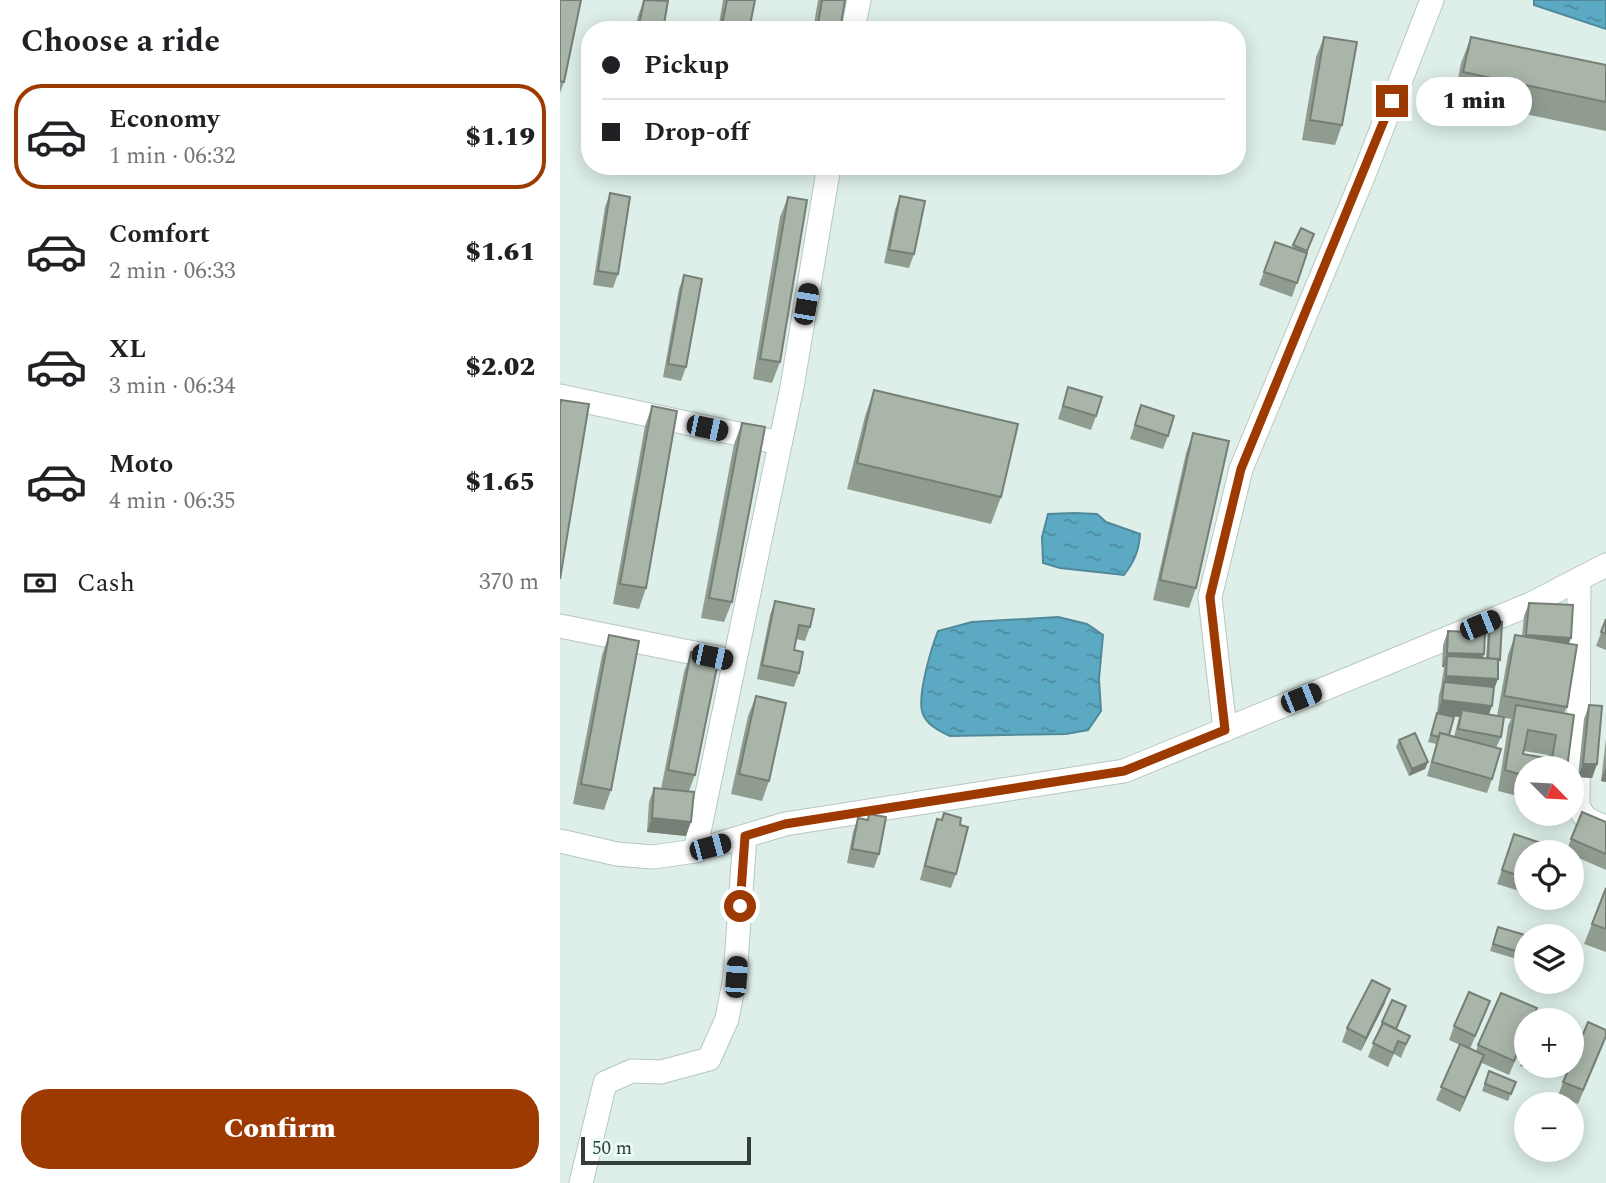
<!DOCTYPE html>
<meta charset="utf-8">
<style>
body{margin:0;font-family:Spectral,serif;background:#f6f6f6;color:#202124;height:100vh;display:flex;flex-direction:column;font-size:26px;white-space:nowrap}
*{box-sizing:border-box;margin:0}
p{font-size:23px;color:#757577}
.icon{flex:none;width:38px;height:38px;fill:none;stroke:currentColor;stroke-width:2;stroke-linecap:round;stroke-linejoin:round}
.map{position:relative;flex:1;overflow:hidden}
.sheet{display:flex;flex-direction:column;background:#fff;width:560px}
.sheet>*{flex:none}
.hud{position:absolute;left:21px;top:21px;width:665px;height:154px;border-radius:28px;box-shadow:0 4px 18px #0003;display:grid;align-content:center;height:154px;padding:0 21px;background:#fff}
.needle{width:46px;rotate:114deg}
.buttons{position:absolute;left:954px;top:756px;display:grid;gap:14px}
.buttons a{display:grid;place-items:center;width:70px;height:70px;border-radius:50%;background:#fff;box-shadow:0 4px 18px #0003;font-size:35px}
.scale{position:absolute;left:21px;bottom:18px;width:170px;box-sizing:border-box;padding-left:7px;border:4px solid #353d3a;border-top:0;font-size:19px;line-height:24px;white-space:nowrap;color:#353d3a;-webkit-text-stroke:5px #eafdf6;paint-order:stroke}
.end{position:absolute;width:32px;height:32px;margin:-16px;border:9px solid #9d3a02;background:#fff;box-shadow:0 0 0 4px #fff}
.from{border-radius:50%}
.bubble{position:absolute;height:49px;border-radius:24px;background:#fff;box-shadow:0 4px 18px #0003;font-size:23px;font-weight:800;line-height:49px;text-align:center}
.car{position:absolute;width:21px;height:42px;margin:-21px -10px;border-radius:9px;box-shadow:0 0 5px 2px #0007;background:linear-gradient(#222 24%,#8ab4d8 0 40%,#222 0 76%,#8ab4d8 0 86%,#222 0)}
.hud b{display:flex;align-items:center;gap:24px;height:66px;font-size:26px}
.hud b+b{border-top:2px solid #e0e0e0}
.hud i{width:18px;height:18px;background:#202124}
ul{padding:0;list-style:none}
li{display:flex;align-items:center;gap:21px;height:105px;margin:0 14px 10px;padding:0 7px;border:4px solid transparent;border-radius:28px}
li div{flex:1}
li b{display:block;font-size:26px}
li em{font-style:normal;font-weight:800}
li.current{border-color:#9d3a02}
li>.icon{width:63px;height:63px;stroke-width:1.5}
h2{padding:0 21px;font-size:32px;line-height:84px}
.pay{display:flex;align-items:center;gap:18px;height:77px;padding:0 21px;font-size:26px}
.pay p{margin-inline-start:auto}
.action{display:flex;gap:14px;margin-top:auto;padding:14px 21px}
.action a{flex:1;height:80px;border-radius:28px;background:#9d3a02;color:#fff;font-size:28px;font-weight:800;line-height:80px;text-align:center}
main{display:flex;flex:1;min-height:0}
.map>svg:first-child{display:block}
.water{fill:url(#water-ripples);stroke:#50899b;stroke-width:2}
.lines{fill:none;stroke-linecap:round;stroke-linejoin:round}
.street-casing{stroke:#b6c7c1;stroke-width:25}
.street{stroke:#fff;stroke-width:23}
.wall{fill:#919c91;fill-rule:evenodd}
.shaded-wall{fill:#767f76}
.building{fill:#a9b5a9;stroke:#767f76;stroke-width:2;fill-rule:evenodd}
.route{stroke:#9d3a02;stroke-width:9}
</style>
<main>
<section class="sheet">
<h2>Choose a ride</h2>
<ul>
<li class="current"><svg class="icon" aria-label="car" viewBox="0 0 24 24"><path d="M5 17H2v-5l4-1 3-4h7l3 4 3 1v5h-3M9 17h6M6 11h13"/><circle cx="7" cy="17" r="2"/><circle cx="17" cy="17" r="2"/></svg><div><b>Economy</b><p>1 min · 06:32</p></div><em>$1.19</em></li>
<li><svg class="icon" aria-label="car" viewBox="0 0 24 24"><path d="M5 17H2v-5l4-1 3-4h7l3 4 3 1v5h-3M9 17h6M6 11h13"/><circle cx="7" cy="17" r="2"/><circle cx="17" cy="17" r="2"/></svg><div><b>Comfort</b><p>2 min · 06:33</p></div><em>$1.61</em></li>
<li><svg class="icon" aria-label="car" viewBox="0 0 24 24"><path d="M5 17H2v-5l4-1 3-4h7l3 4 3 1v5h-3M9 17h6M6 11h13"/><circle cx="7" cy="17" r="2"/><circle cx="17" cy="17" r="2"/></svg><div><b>XL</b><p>3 min · 06:34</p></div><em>$2.02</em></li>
<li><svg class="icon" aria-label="car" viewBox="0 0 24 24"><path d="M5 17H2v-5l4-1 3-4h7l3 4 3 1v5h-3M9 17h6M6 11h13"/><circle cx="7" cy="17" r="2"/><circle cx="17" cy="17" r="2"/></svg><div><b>Moto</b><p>4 min · 06:35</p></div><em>$1.65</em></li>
</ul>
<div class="pay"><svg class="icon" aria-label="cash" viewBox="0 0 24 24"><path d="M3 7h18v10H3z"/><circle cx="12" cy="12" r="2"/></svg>Cash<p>370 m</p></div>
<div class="action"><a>Confirm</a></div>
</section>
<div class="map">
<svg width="1046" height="1183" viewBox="0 0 1046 1183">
<defs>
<pattern id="water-ripples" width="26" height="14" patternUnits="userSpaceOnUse" patternTransform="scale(1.75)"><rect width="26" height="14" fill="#5ca9c4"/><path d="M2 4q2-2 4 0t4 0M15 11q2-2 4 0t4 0" fill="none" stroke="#4d8ba0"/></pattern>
</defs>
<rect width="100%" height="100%" fill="#ddefe8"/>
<g class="water">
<path d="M974,0H1046V29L974,5Z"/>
<path d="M515,513L537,514L546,522L580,534C579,551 574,562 564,575L500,568L483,563L482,537L488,514Z"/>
<path d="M498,617L527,624L543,635L539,679L541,711L528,730L506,734L390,736C379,731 365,724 362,711C358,693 371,649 378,631L412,622Z"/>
</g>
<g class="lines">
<defs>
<g id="street">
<path d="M293,30L299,0"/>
<path d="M0,396L220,443"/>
<path d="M1019,579L1018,804C1022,819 1032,822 1046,827"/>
<path d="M0,626L159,658"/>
<path d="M665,730L650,597L681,469L803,177L872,0"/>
<path d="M0,841L57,854L93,857L135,851L225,824L564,771L971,604L1046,565"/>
<path d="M135,851L232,387L269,166"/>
<path d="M21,1183L45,1083L72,1071L101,1072L149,1059L167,1019L175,977L185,836"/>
</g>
</defs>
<use href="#street" class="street-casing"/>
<use href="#street" class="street"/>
</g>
<g class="wall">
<path d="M0,0L4,82L0,93Z"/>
<path d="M84,0H105L103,30H75L78,16Z"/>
<path d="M163,0H195L189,30H158Z"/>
<path d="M258,0H285L280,30H253Z"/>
<path d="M764,37L782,125L775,145L742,140L756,57Z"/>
<path d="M911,37L1046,65V131L894,99L901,63Z"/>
<path d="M50,193L58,274L53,288L33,285L45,207Z"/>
<path d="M340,196L354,254L349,268L324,263L335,210Z"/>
<path d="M228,197L220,362L212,383L193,379L220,217Z"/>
<path d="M741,228L754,234L747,253L732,297L699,285L715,242L732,248Z"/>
<path d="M124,275L126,367L121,381L103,377L119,289Z"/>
<path d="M508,387L536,416L531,430L498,419Z"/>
<path d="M314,390L441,497L431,524L287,489L305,416Z"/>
<path d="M581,405L608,436L603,449L570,439Z"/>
<path d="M92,406L86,588L79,609L53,604L85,426Z"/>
<path d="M182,423L172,602L164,622L141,618L174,444Z"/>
<path d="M633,433L636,588L629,608L593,600L626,453Z"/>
<path d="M215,601L250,627L245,641L236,639L234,650L239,673L234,687L197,679L210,615Z"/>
<path d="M969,603L1009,644L1007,707L1004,713L1007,768H966V798L938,791L948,726L951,719L944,718L941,737L936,748L932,779L927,793L867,776L876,744L868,742L877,714L879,695L881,687L884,667H882L883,645L888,631L924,654L923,658H926L928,628L930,621L938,663L929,714L937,716L948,655L955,635L962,636L964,616ZM886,715L899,717L894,737L889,735ZM964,751L988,755V759L963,754Z"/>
<path d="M1046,619V650L1036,646Z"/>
<path d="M49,635L51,790L44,810L13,804L42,655Z"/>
<path d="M131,652L135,775L129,791L126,836L87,832L89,802L94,788L101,789L124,672Z"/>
<path d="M196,696L209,781L202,801L171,794L188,716Z"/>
<path d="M1029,705L1037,764L1032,778L1018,777L1024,719Z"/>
<path d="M1046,739V782L1041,781Z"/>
<path d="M839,740L868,762L865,769L849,776L836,747Z"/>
<path d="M384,813L400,825L396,874L391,888L360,880L372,833L377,819L381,820Z"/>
<path d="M309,814L319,854L314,868L287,863L293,832L298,818L307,820Z"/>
<path d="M1046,822V870L1012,855V852H1006L1011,839Z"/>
<path d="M954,834L966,852V893L937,884Z"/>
<path d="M1046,888V952L1024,944Z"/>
<path d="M938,927L965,935L957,959L930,951Z"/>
<path d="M930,1001L910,1049L916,1051L918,1045L966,1020V1035L949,1075L922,1063L900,1112L876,1100L900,1045L889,1040L894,1026Z"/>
<path d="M825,1003L801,1051L782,1042L787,1028Z"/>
<path d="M822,1022L850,1036L841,1058L834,1054L828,1067L808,1057Z"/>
<path d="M1043,1045L1018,1104L998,1096L1003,1082Z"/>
<path d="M966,1051V1066H973L972,1070L960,1066Z"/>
<path d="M929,1071L956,1082L948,1101L922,1091Z"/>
</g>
<g class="shaded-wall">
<path d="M966,635L1011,638L1006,652L961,649Z"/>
<path d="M887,653L924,654L919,668L887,656L884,667H882Z"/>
<path d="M886,676L938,679L933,692L883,685Z"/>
<path d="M882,700L932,706L927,720L902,710L899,717L877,714Z"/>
<path d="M868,762L865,769L849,776L852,769Z"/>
<path d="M1023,764H1037L1032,778L1018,777Z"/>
<path d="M1046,767V782L1041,781Z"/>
<path d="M92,818L131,822L126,836L87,832Z"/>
<path d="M830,989L825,1003L801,1051L806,1038Z"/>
<path d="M924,1055L919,1069L900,1112L905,1098Z"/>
</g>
<g class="building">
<path d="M0,0H21L4,82L0,81Z"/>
<path d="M84,0L108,1L103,30H78Z"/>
<path d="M167,0H195L189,30H161Z"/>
<path d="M262,0H285L280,30H257Z"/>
<path d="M764,37L797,42L782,125L750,120Z"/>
<path d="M911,37L1046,65V102L903,72Z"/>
<path d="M50,193L70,197L58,274L38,271Z"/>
<path d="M340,196L365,201L354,254L329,250Z"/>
<path d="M228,197L247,200L220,362L200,359Z"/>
<path d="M741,228L754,234L747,251L733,245Z"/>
<path d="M715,242L747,253L737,283L704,272Z"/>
<path d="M124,275L142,279L126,367L108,364Z"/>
<path d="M508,387L542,397L536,416L503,406Z"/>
<path d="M314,390L458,424L441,497L297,463Z"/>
<path d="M1,400L29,404L0,579V406Z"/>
<path d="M581,405L614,416L608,436L575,425Z"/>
<path d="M92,406L117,411L86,588L60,584Z"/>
<path d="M182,423L205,427L172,602L149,598Z"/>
<path d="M633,433L669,441L636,588L600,580Z"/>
<path d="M215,601L254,609L250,627L239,625L234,650L243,652L239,673L202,665Z"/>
<path d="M969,603L1013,605L1011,638L966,635Z"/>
<path d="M1046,619V634L1041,632Z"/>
<path d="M930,621L942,622L940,660L928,658Z"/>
<path d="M888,631L925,633L924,654L887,653Z"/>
<path d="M49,635L79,641L51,790L21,784Z"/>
<path d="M955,635L1017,645L1007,707L944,696Z"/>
<path d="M131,652L159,657L135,775L108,770Z"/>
<path d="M887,656L938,659V679L886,676Z"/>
<path d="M884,682L934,687L932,706L882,700Z"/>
<path d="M196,696L226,703L209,781L179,774Z"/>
<path d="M956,705L1014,715L1007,768H966V776L945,770ZM968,730L996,735L992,759L963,754Z"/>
<path d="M1029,705L1042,706L1037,764H1023Z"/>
<path d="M902,710L944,717L941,737L898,729Z"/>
<path d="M877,713L894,717L889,735L880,733L879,737L871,735Z"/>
<path d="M855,733L868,762L852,769L839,740Z"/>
<path d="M880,733L941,749L932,779L872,762Z"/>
<path d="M94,788L134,792L131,822L92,818Z"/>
<path d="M1022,812L1046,822V854L1011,839Z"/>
<path d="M384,813L401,818L400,825L408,827L396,874L365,866L377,819L382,820Z"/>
<path d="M309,814L326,817L319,854L292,849L298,818L308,820Z"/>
<path d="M954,834L996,848L995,852H966V878L942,870Z"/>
<path d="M1046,888V929L1032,924Z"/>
<path d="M938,927L965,935L959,952L933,944Z"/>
<path d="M812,980L830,989L806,1038L787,1028Z"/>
<path d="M909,992L930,1001L915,1036L894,1026Z"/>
<path d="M941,993L977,1008L972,1020H966V1033L954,1061L918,1045Z"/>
<path d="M832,1000L846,1006L836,1029L822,1022Z"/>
<path d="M1028,1022L1046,1030V1036L1023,1090L1003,1082L1010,1066H1012V1061Z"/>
<path d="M823,1023L850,1036L846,1044L838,1041L833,1053L813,1043Z"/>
<path d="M900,1044L924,1055L905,1098L881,1087Z"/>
<path d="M929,1071L956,1082L951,1094L925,1084Z"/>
</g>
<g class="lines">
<path class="route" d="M180,906L185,836L225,824L564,771L665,730L650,597L681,469L832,101"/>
</g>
</svg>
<div class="buttons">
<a><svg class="needle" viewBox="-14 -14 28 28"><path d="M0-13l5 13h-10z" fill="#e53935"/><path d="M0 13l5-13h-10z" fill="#757577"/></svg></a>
<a><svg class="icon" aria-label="locate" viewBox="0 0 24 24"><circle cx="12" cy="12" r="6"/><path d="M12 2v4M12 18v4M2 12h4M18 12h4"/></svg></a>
<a><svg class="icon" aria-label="layers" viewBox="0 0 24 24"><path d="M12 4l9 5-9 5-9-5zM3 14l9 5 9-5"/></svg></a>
<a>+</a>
<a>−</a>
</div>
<div class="scale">50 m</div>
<i class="end from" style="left:180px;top:906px"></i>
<i class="end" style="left:832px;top:101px"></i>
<div class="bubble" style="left:856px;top:77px;width:116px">1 min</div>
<i class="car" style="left:246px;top:304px;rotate:10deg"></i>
<i class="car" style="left:147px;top:428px;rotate:102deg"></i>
<i class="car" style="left:920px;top:625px;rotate:68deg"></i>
<i class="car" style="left:152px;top:657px;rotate:102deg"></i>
<i class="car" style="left:741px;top:698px;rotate:68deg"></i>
<i class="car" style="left:150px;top:847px;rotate:75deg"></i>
<i class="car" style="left:176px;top:977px;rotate:4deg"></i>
<div class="hud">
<b><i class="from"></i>Pickup</b>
<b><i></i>Drop-off</b>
</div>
</div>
</main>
